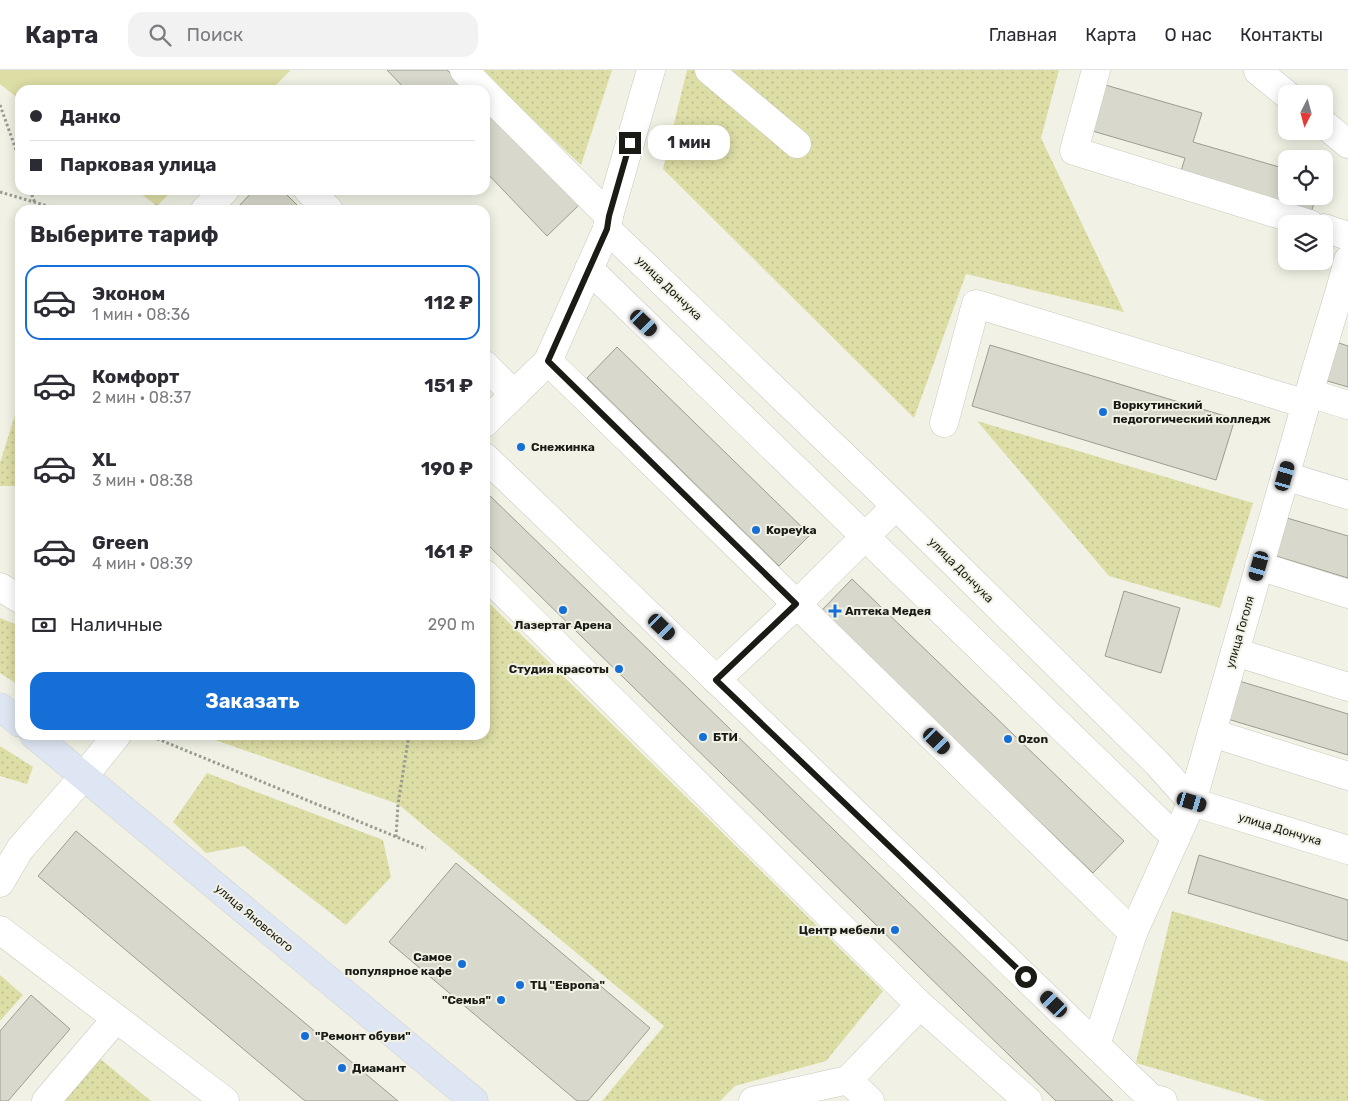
<!DOCTYPE html>
<html lang="ru">
<meta charset="utf-8">
<style>
body{margin:0;font-family:Rubik,sans-serif;background:#f2f2f3;color:#2b2b33;height:100vh;display:flex;flex-direction:column;font-size:19px;white-space:nowrap}
*{box-sizing:border-box;margin:0}
p{font-size:16px;color:#7c7c81}
.icon{flex:none;width:28px;height:28px;fill:none;stroke:currentColor;stroke-width:2;stroke-linecap:round;stroke-linejoin:round}
.map{position:relative;flex:1;overflow:hidden}
.sheet{position:absolute;left:15px;top:135px;width:475px;height:535px;display:flex;flex-direction:column;background:#fff;border-radius:15px;box-shadow:0 2px 12px #0003}
.sheet>*{flex:none}
.guide{position:absolute;left:15px;top:15px;width:475px;height:110px;border-radius:15px;box-shadow:0 2px 12px #0003;display:grid;align-content:center;height:110px;padding:0 15px;background:#fff}
.needle{width:32px;rotate:186deg}
.buttons{position:absolute;left:1278px;top:15px;display:grid;gap:10px}
.buttons a{display:grid;place-items:center;width:55px;height:55px;border-radius:10px;background:#fff;box-shadow:0 2px 12px #0003;font-size:25px}
.end{position:absolute;width:22px;height:22px;margin:-11px;border:6px solid #1b1b16;background:#fff;box-shadow:0 0 0 2px #fff}
.from{border-radius:50%}
.bubble{position:absolute;height:35px;border-radius:15px;background:#fff;box-shadow:0 2px 12px #0003;font-size:16px;font-weight:700;line-height:35px;text-align:center}
.car{position:absolute;width:15px;height:30px;margin:-15px -8px;border-radius:6px;box-shadow:0 0 4px 1px #0007;background:linear-gradient(#222 24%,#8ab4d8 0 40%,#222 0 76%,#8ab4d8 0 86%,#222 0)}
.guide b{display:flex;align-items:center;gap:18px;height:48px;font-size:19px}
.guide b+b{border-top:1px solid #e1e1e2}
.guide i{width:12px;height:12px;background:#2b2b33}
ul{padding:0;list-style:none}
li{display:flex;align-items:center;gap:15px;height:75px;margin:0 10px 8px;padding:0 5px;border:2px solid transparent;border-radius:15px}
li div{flex:1}
li b{display:block;font-size:19px}
li em{font-style:normal;font-weight:700}
li.selected{border-color:#166ed7}
li>.icon{width:45px;height:45px;stroke-width:1.5}
h2{padding:0 15px;font-size:22px;line-height:60px}
.pay{display:flex;align-items:center;gap:12px;height:55px;padding:0 15px;font-size:19px}
.pay p{margin-inline-start:auto}
.action{display:flex;gap:10px;margin-top:auto;padding:10px 15px}
.action a{flex:1;height:58px;border-radius:15px;background:#166ed7;color:#fff;font-size:20px;font-weight:700;line-height:58px;text-align:center}
header{display:flex;align-items:center;gap:30px;box-sizing:border-box;height:70px;padding:0 25px;background:#fff;border-bottom:1px solid #e1e1e2}
header strong{font-size:24px}
nav{display:flex;gap:28px;margin-inline-start:auto;font-size:18px}
.search{width:350px;height:45px;background:#f2f2f3;display:flex;align-items:center;gap:12px;box-sizing:border-box;padding:0 18px;border-radius:15px;color:#7c7c81;font-size:19px}
.map>svg:first-child{display:block}
.grass{fill:url(#grass-dots)}
.park{fill:#dddda6}
.building{fill:#d8d8cc;stroke:#9c9c91}
.lines{fill:none;stroke-linecap:round;stroke-linejoin:round}
.minor-casing{stroke:#c8c8bc;stroke-width:29}
.major-casing{stroke:#d1d1d0;stroke-width:29}
.path{stroke:#9b9b92;stroke-width:3;stroke-dasharray:2.5 2.5;stroke-linecap:butt}
.minor{stroke:#fff;stroke-width:28}
.major{stroke:#dde6f2;stroke-width:28}
.route{stroke:#1b1b16;stroke-width:6}
.poi-dot{fill:#166ed7;stroke:#f1f2e5;stroke-width:2}
.labels{text-anchor:middle;stroke-width:4;stroke-linejoin:round;paint-order:stroke}
.street-label{font-size:12px;fill:#1b1b16;stroke:#f1f2e5}
.poi-label{font-size:12px;font-weight:bold;fill:#1b1b16;stroke:#f1f2e5;text-anchor:start}
</style>
<header>
<strong>Карта</strong>
<div class="search"><svg class="icon" aria-label="search" viewBox="0 0 24 24"><circle cx="10" cy="10" r="6"/><path d="M15 15l6 6"/></svg>Поиск</div>
<nav><a>Главная</a><a>Карта</a><a>О нас</a><a>Контакты</a></nav>
</header>
<div class="map">
<svg width="1348" height="1031" viewBox="0 0 1348 1031">
<defs>
<pattern id="grass-dots" width="8" height="8" patternUnits="userSpaceOnUse" patternTransform="scale(1.25)"><rect width="8" height="8" fill="#dddda6"/><path d="M2 2h.1M6 6h.1" fill="none" stroke="#bdbd8e" stroke-width="1.8" stroke-linecap="round"/></pattern>
</defs>
<rect width="100%" height="100%" fill="#f1f2e5"/>
<g class="grass">
<path d="M480,0H612L581,95Z"/>
<path d="M687,0H1059L1041,68L1124,242L966,204L914,348L663,99Z"/>
<path d="M20,329V416H0V393Z"/>
<path d="M977,351L1253,433L1220,538L1109,506Z"/>
<path d="M485,529L883,921L826,991L735,1016L720,1031H602L664,956L398,734L201,665H485Z"/>
<path d="M0,548L20,556V616L0,603Z"/>
<path d="M0,676L33,697L27,714L0,706Z"/>
<path d="M207,703L383,770L391,807L346,855L244,776L206,783L173,752Z"/>
<path d="M1172,841L1348,892V1031H1266L1136,993Z"/>
<path d="M0,905L23,925L0,951Z"/>
<path d="M98,987L151,1031H61Z"/>
</g>
<g class="park">
<path d="M0,0H289L290,1L271,20H20V30L0,14Z"/>
<path d="M136,120H173L157,136Z"/>
</g>
<g class="building">
<path d="M387,0H447L467,20H406Z"/>
<path d="M1102,14L1202,43L1193,72L1286,99V126H1316L1309,150L1178,111L1185,88L1089,60Z"/>
<path d="M485,39L579,135L547,166L485,101Z"/>
<path d="M254,120H282L302,140H239L237,138Z"/>
<path d="M1336,272L1348,276V317L1324,310Z"/>
<path d="M990,275L1235,349L1216,410L972,336Z"/>
<path d="M617,277L810,465L779,496L587,308Z"/>
<path d="M485,421L1113,1031H1056L485,472Z"/>
<path d="M1287,448L1348,466V508L1276,486Z"/>
<path d="M852,509L1124,771L1093,803L821,541Z"/>
<path d="M1124,521L1180,538L1161,603L1105,586Z"/>
<path d="M1236,610L1348,644V685L1224,648Z"/>
<path d="M76,761L398,1031H305L38,806Z"/>
<path d="M1199,785L1348,830V871L1188,823Z"/>
<path d="M456,793L650,958L588,1031H577L389,872Z"/>
<path d="M31,925L70,959L8,1031H0V961Z"/>
</g>
<g class="lines">
<defs>
<g id="minor">
<path d="M464,0L483,20"/>
<path d="M709,0L797,74"/>
<path d="M1096,0L1074,81L1310,154"/>
<path d="M1258,0V1L1286,24"/>
<path d="M485,22L609,146"/>
<path d="M1324,54L1348,74"/>
<path d="M308,120L329,140"/>
<path d="M205,140L225,120"/>
<path d="M1324,158L1348,166"/>
<path d="M607,159L896,436L1157,693L1192,732L1348,780"/>
<path d="M589,199L1176,768"/>
<path d="M548,291L1133,863"/>
<path d="M485,295L514,324"/>
<path d="M1309,323L1348,335"/>
<path d="M485,353L548,291L607,159L609,146L651,0"/>
<path d="M944,353L976,234L1306,334"/>
<path d="M485,387L1151,1028L1163,1031"/>
<path d="M1285,406L1348,425"/>
<path d="M1259,496L1348,524"/>
<path d="M485,504L920,935L1028,1031"/>
<path d="M0,517L20,529"/>
<path d="M1235,582L1348,617"/>
<path d="M716,610L796,535L896,436"/>
<path d="M1212,663L1348,706"/>
<path d="M0,813L20,779L84,706L117,665"/>
<path d="M0,860L225,1031"/>
<path d="M1096,975L1133,863L1192,732L1309,323L1340,220L1348,190"/>
<path d="M848,1010L870,1031"/>
<path d="M46,1031L116,949"/>
<path d="M753,1031L848,1010L920,935"/>
</g>
<g id="major">
<path d="M0,637L20,653"/>
<path d="M34,665L474,1031"/>
</g>
</defs>
<use href="#minor" class="minor-casing"/>
<use href="#major" class="major-casing"/>
<g class="path">
<path d="M0,35L20,91"/>
<path d="M30,120L35,133"/>
<path d="M0,122L61,140"/>
<path d="M130,140L157,136L178,140"/>
<path d="M148,665L426,779"/>
<path d="M396,767L398,734L409,665"/>
</g>
<use href="#minor" class="minor"/>
<use href="#major" class="major"/>
</g>
<g class="lines">
<path class="route" d="M630,73L609,146L607,159L548,291L796,534L716,610L1026,907"/>
</g>
<g class="poi-dot">
<circle cx="1103" cy="342" r="5"/>
<circle cx="521" cy="377" r="5"/>
<circle cx="756" cy="460" r="5"/>
<circle cx="563" cy="540" r="5"/>
<path d="M832.5 533.5h5v5h5v5h-5v5h-5v-5h-5v-5h5z"/>
<circle cx="619" cy="599" r="5"/>
<circle cx="703" cy="667" r="5"/>
<circle cx="1008" cy="669" r="5"/>
<circle cx="895" cy="860" r="5"/>
<circle cx="462" cy="894" r="5"/>
<circle cx="520" cy="915" r="5"/>
<circle cx="501" cy="930" r="5"/>
<circle cx="305" cy="966" r="5"/>
<circle cx="342" cy="998" r="5"/>
</g>
<g class="labels">
<g class="street-label">
<text transform="translate(669 218) rotate(44)" y="4">улица Дончука</text>
<text transform="translate(961 500) rotate(45)" y="4">улица Дончука</text>
<text transform="translate(1240 562) rotate(-74)" y="4">улица Гоголя</text>
<text transform="translate(1280 759) rotate(17)" y="4">улица Дончука</text>
<text transform="translate(254 848) rotate(40)" y="4">улица Яновского</text>
</g>
<g class="poi-label">
<text x="1113" y="339">Воркутинский<tspan x="1113" dy="14">педогогический колледж</tspan></text>
<text x="531" y="381">Снежинка</text>
<text x="766" y="464">Kopeyka</text>
<text x="845" y="545">Аптека Медея</text>
<text x="563" y="559" text-anchor="middle">Лазертаг Арена</text>
<text x="609" y="603" text-anchor="end">Студия красоты</text>
<text x="713" y="671">БТИ</text>
<text x="1018" y="673">Ozon</text>
<text x="885" y="864" text-anchor="end">Центр мебели</text>
<text x="452" y="891" text-anchor="end">Самое<tspan x="452" dy="14">популярное кафе</tspan></text>
<text x="530" y="919">ТЦ "Европа"</text>
<text x="491" y="934" text-anchor="end">"Семья"</text>
<text x="315" y="970">"Ремонт обуви"</text>
<text x="352" y="1002">Диамант</text>
</g>
</g>
</svg>
<div class="buttons">
<a><svg class="needle" viewBox="-14 -14 28 28"><path d="M0-13l5 13h-10z" fill="#e53935"/><path d="M0 13l5-13h-10z" fill="#7c7c81"/></svg></a>
<a><svg class="icon" aria-label="locate" viewBox="0 0 24 24"><circle cx="12" cy="12" r="6"/><path d="M12 2v4M12 18v4M2 12h4M18 12h4"/></svg></a>
<a><svg class="icon" aria-label="layers" viewBox="0 0 24 24"><path d="M12 4l9 5-9 5-9-5zM3 14l9 5 9-5"/></svg></a>
</div>
<i class="end from" style="left:1026px;top:907px"></i>
<i class="end" style="left:630px;top:73px"></i>
<div class="bubble" style="left:648px;top:55px;width:82px">1 мин</div>
<i class="car" style="left:644px;top:253px;rotate:134deg"></i>
<i class="car" style="left:1285px;top:406px;rotate:16deg"></i>
<i class="car" style="left:1259px;top:496px;rotate:196deg"></i>
<i class="car" style="left:662px;top:557px;rotate:134deg"></i>
<i class="car" style="left:937px;top:671px;rotate:134deg"></i>
<i class="car" style="left:1192px;top:732px;rotate:107deg"></i>
<i class="car" style="left:1054px;top:934px;rotate:314deg"></i>
<div class="guide">
<b><i class="from"></i>Данко</b>
<b><i></i>Парковая улица</b>
</div>
<section class="sheet">
<h2>Выберите тариф</h2>
<ul>
<li class="selected"><svg class="icon" aria-label="car" viewBox="0 0 24 24"><path d="M5 17H2v-5l4-1 3-4h7l3 4 3 1v5h-3M9 17h6M6 11h13"/><circle cx="7" cy="17" r="2"/><circle cx="17" cy="17" r="2"/></svg><div><b>Эконом</b><p>1 мин · 08:36</p></div><em>112 ₽</em></li>
<li><svg class="icon" aria-label="car" viewBox="0 0 24 24"><path d="M5 17H2v-5l4-1 3-4h7l3 4 3 1v5h-3M9 17h6M6 11h13"/><circle cx="7" cy="17" r="2"/><circle cx="17" cy="17" r="2"/></svg><div><b>Комфорт</b><p>2 мин · 08:37</p></div><em>151 ₽</em></li>
<li><svg class="icon" aria-label="car" viewBox="0 0 24 24"><path d="M5 17H2v-5l4-1 3-4h7l3 4 3 1v5h-3M9 17h6M6 11h13"/><circle cx="7" cy="17" r="2"/><circle cx="17" cy="17" r="2"/></svg><div><b>XL</b><p>3 мин · 08:38</p></div><em>190 ₽</em></li>
<li><svg class="icon" aria-label="car" viewBox="0 0 24 24"><path d="M5 17H2v-5l4-1 3-4h7l3 4 3 1v5h-3M9 17h6M6 11h13"/><circle cx="7" cy="17" r="2"/><circle cx="17" cy="17" r="2"/></svg><div><b>Green</b><p>4 мин · 08:39</p></div><em>161 ₽</em></li>
</ul>
<div class="pay"><svg class="icon" aria-label="cash" viewBox="0 0 24 24"><path d="M3 7h18v10H3z"/><circle cx="12" cy="12" r="2"/></svg>Наличные<p>290 m</p></div>
<div class="action"><a>Заказать</a></div>
</section>
</div>
